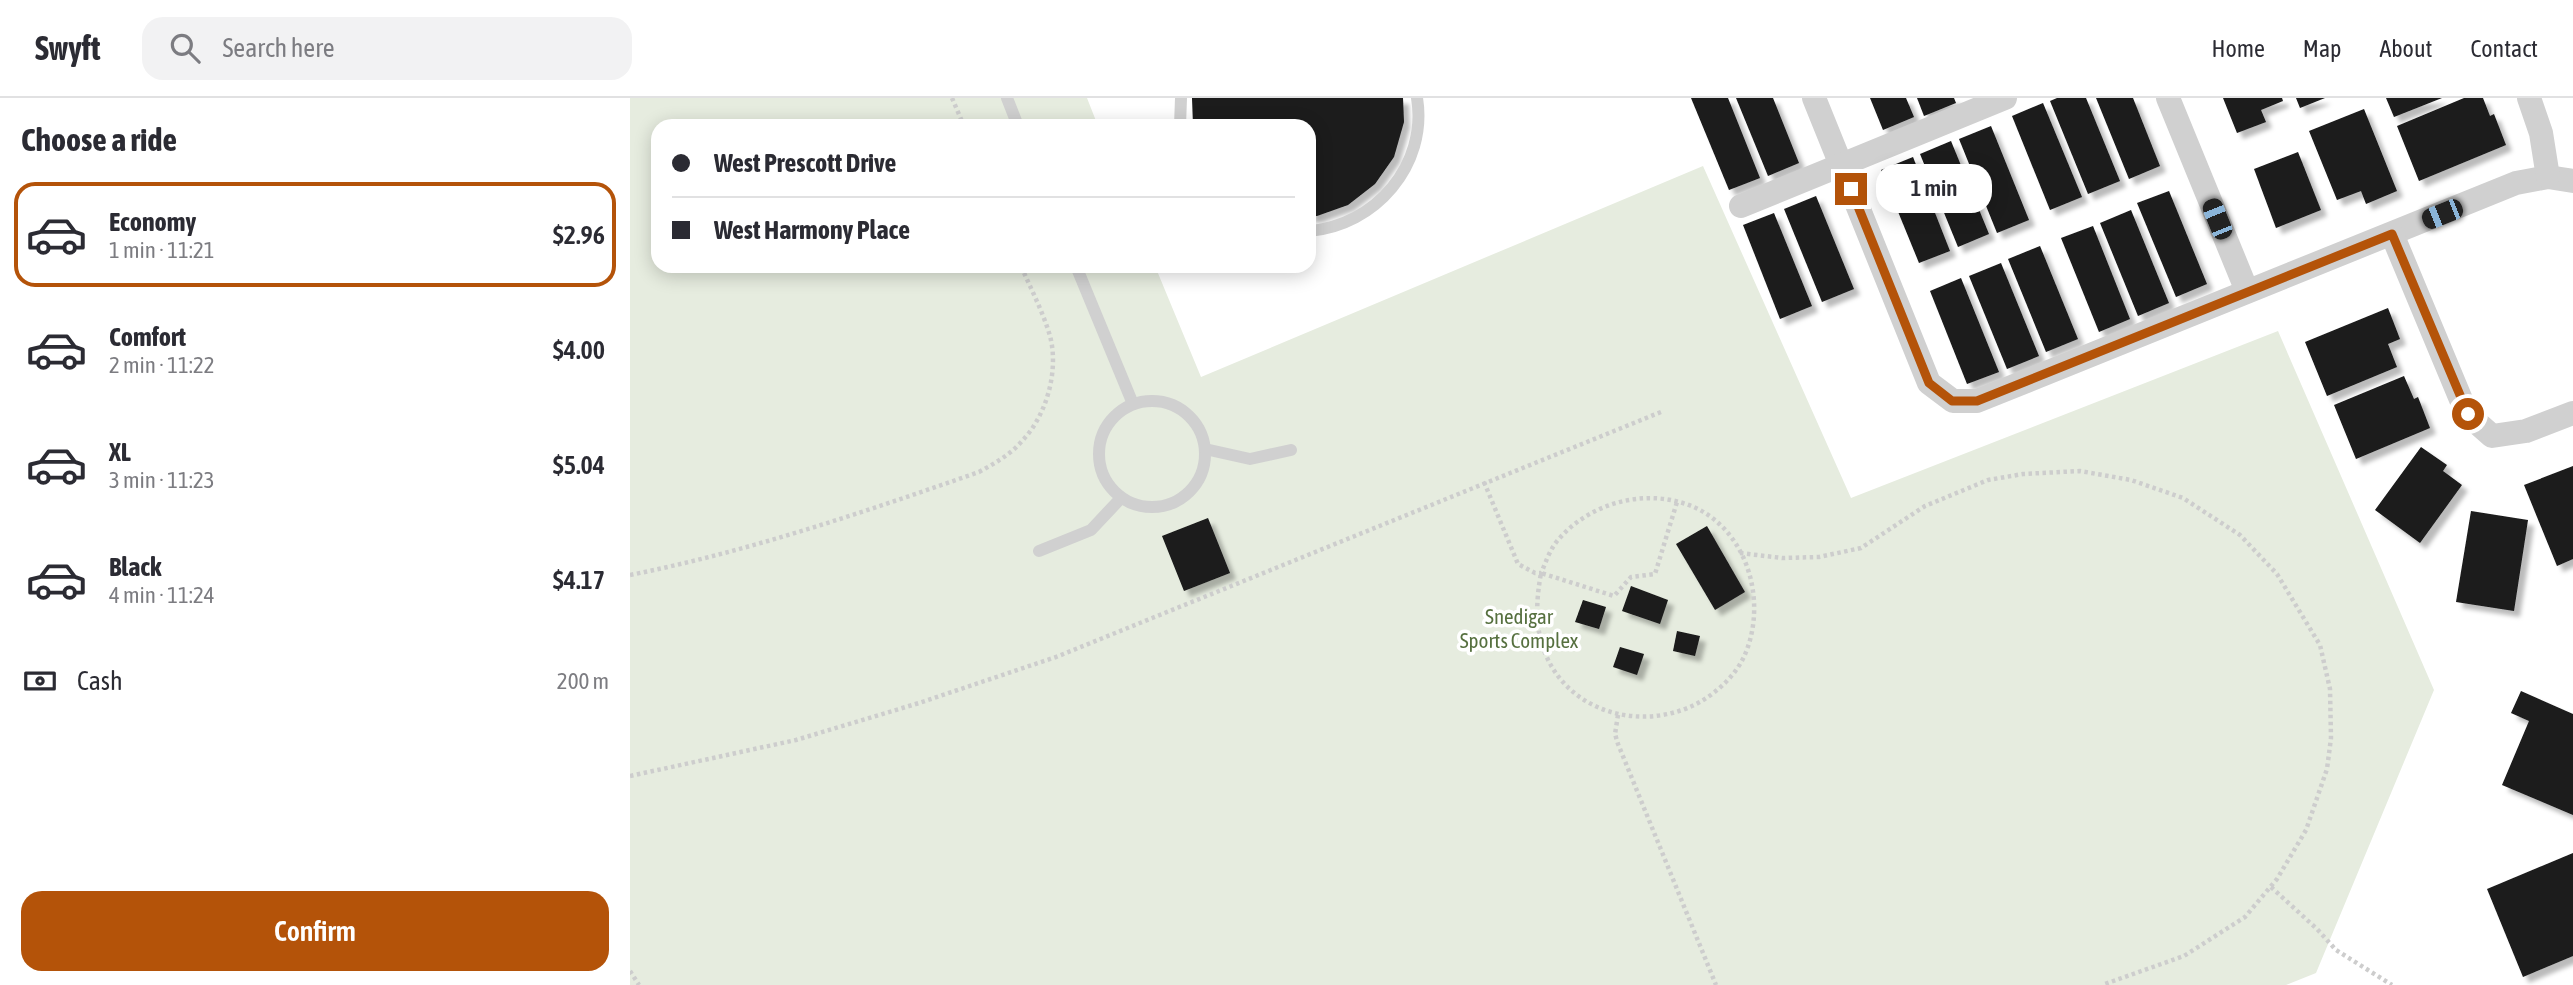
<!DOCTYPE html>
<meta charset="utf-8">
<style>
body{margin:0;font-family:"Asap Condensed",sans-serif;background:#f2f2f3;color:#2b2b33;height:100vh;display:flex;flex-direction:column;font-size:26px;white-space:nowrap}
*{box-sizing:border-box;margin:0}
p{font-size:23px;color:#7c7c81}
.icon{flex:none;width:38px;height:38px;fill:none;stroke:currentColor;stroke-width:2;stroke-linecap:round;stroke-linejoin:round}
.map{position:relative;flex:1;overflow:hidden}
.sheet{display:flex;flex-direction:column;background:#fff;width:630px}
.sheet>*{flex:none}
.guide{position:absolute;left:21px;top:21px;width:665px;height:154px;border-radius:21px;box-shadow:0 4px 18px #0003;display:grid;align-content:center;height:154px;padding:0 21px;background:#fff}
.end{position:absolute;width:32px;height:32px;margin:-16px;border:9px solid #b45309;background:#fff;box-shadow:0 0 0 4px #fff}
.from{border-radius:50%}
.bubble{position:absolute;height:49px;border-radius:21px;background:#fff;box-shadow:0 4px 18px #0003;font-size:23px;font-weight:600;line-height:49px;text-align:center}
.car{position:absolute;width:21px;height:42px;margin:-21px -10px;border-radius:9px;box-shadow:0 0 5px 2px #0007;background:linear-gradient(#222 24%,#8ab4d8 0 40%,#222 0 76%,#8ab4d8 0 86%,#222 0)}
.guide b{display:flex;align-items:center;gap:24px;height:66px;font-size:26px}
.guide b+b{border-top:2px solid #e1e1e2}
.guide i{width:18px;height:18px;background:#2b2b33}
ul{padding:0;list-style:none}
li{display:flex;align-items:center;gap:21px;height:105px;margin:0 14px 10px;padding:0 7px;border:4px solid transparent;border-radius:21px}
li div{flex:1}
li b{display:block;font-size:26px}
li em{font-style:normal;font-weight:600}
li.active{border-color:#b45309}
li>.icon{width:63px;height:63px;stroke-width:1.5}
h2{padding:0 21px;font-size:32px;line-height:84px}
.pay{display:flex;align-items:center;gap:18px;height:77px;padding:0 21px;font-size:26px}
.pay p{margin-inline-start:auto}
.primary-button{display:flex;gap:14px;margin-top:auto;padding:14px 21px}
.primary-button a{flex:1;height:80px;border-radius:21px;background:#b45309;color:#fff;font-size:28px;font-weight:600;line-height:80px;text-align:center}
header{display:flex;align-items:center;gap:42px;box-sizing:border-box;height:98px;padding:0 35px;background:#fff;border-bottom:2px solid #e1e1e2}
header strong{font-size:33px}
nav{display:flex;gap:38px;margin-inline-start:auto;font-size:24px}
.search{width:490px;height:63px;background:#f2f2f3;display:flex;align-items:center;gap:18px;box-sizing:border-box;padding:0 24px;border-radius:21px;color:#7c7c81;font-size:26px}
main{display:flex;flex:1;min-height:0}
.map>svg:first-child{display:block}
.green{fill:#e6ecdf}
.building{fill:#1a1a1a;filter:url(#shadow)}
.lines{fill:none;stroke-linecap:round;stroke-linejoin:round}
.path{stroke:#cdcdcd;stroke-width:4.5;stroke-dasharray:3.5 3.5;stroke-linecap:butt}
.lane{stroke:#d0d0d0;stroke-width:12}
.street{stroke:#d0d0d0;stroke-width:24}
.route{stroke:#b45309;stroke-width:9}
.labels{text-anchor:middle;stroke-width:7;stroke-linejoin:round;paint-order:stroke}
.park-label{font-size:21px;fill:#56703f;stroke:#fff}
</style>
<header>
<strong>Swyft</strong>
<div class="search"><svg class="icon" aria-label="search" viewBox="0 0 24 24"><circle cx="10" cy="10" r="6"/><path d="M15 15l6 6"/></svg>Search here</div>
<nav><a>Home</a><a>Map</a><a>About</a><a>Contact</a></nav>
</header>
<main>
<section class="sheet">
<h2>Choose a ride</h2>
<ul>
<li class="active"><svg class="icon" aria-label="car" viewBox="0 0 24 24"><path d="M5 17H2v-5l4-1 3-4h7l3 4 3 1v5h-3M9 17h6M6 11h13"/><circle cx="7" cy="17" r="2"/><circle cx="17" cy="17" r="2"/></svg><div><b>Economy</b><p>1 min · 11:21</p></div><em>$2.96</em></li>
<li><svg class="icon" aria-label="car" viewBox="0 0 24 24"><path d="M5 17H2v-5l4-1 3-4h7l3 4 3 1v5h-3M9 17h6M6 11h13"/><circle cx="7" cy="17" r="2"/><circle cx="17" cy="17" r="2"/></svg><div><b>Comfort</b><p>2 min · 11:22</p></div><em>$4.00</em></li>
<li><svg class="icon" aria-label="car" viewBox="0 0 24 24"><path d="M5 17H2v-5l4-1 3-4h7l3 4 3 1v5h-3M9 17h6M6 11h13"/><circle cx="7" cy="17" r="2"/><circle cx="17" cy="17" r="2"/></svg><div><b>XL</b><p>3 min · 11:23</p></div><em>$5.04</em></li>
<li><svg class="icon" aria-label="car" viewBox="0 0 24 24"><path d="M5 17H2v-5l4-1 3-4h7l3 4 3 1v5h-3M9 17h6M6 11h13"/><circle cx="7" cy="17" r="2"/><circle cx="17" cy="17" r="2"/></svg><div><b>Black</b><p>4 min · 11:24</p></div><em>$4.17</em></li>
</ul>
<div class="pay"><svg class="icon" aria-label="cash" viewBox="0 0 24 24"><path d="M3 7h18v10H3z"/><circle cx="12" cy="12" r="2"/></svg>Cash<p>200 m</p></div>
<div class="primary-button"><a>Confirm</a></div>
</section>
<div class="map">
<svg width="1943" height="887" viewBox="0 0 1943 887">
<defs>
<filter id="shadow"><feDropShadow dx="6" dy="6" stdDeviation="2" flood-color="#0004"/></filter>
</defs>
<rect width="100%" height="100%" fill="#fff"/>
<path class="green" d="M0,0H457L468,28H28V168H525L571,279L1073,68L1221,400L1648,233L1804,592L1686,875L1656,887H0Z"/>
<g class="building">
<path d="M562,0H773L774,24L764,59L745,86L718,107L687,118H679V28H563Z"/>
<path d="M1061,0H1098L1130,80L1099,92Z"/>
<path d="M1106,0H1143L1169,65L1138,78Z"/>
<path d="M1240,0H1276L1284,19L1253,32Z"/>
<path d="M1287,0H1324L1326,5L1294,18Z"/>
<path d="M1427,0H1456L1490,83L1458,96L1420,3Z"/>
<path d="M1466,0H1503L1530,68L1499,81Z"/>
<path d="M1593,0H1652L1653,3L1631,12L1636,24L1607,35Z"/>
<path d="M1666,0H1695L1670,10Z"/>
<path d="M1756,0H1812L1764,19Z"/>
<path d="M1834,0H1853L1860,18L1864,16L1876,47L1789,83L1767,28Z"/>
<path d="M1413,5L1452,99L1420,112L1382,18Z"/>
<path d="M1734,11L1767,93L1736,106L1731,93L1707,102L1679,33Z"/>
<path d="M1361,28L1399,122L1367,135L1329,41Z"/>
<path d="M1321,43L1359,136L1328,149L1290,56Z"/>
<path d="M1668,54L1691,112L1646,130L1624,71Z"/>
<path d="M1283,59L1320,153L1289,165L1251,72Z"/>
<path d="M1539,93L1577,186L1546,199L1507,105Z"/>
<path d="M1186,98L1224,191L1192,204L1154,111Z"/>
<path d="M1501,112L1539,205L1508,218L1470,125Z"/>
<path d="M1144,115L1182,208L1150,221L1113,127Z"/>
<path d="M1463,128L1500,221L1469,234L1431,140Z"/>
<path d="M1410,148L1448,241L1416,254L1378,161Z"/>
<path d="M1371,165L1409,258L1377,271L1339,178Z"/>
<path d="M1331,180L1369,274L1337,286L1300,193Z"/>
<path d="M1758,210L1770,241L1758,246L1767,269L1697,298L1675,244Z"/>
<path d="M1774,278L1784,301L1788,299L1800,330L1726,361L1704,307Z"/>
<path d="M1791,349L1817,367L1813,373L1832,387L1790,445L1745,412Z"/>
<path d="M1943,368V461L1927,468L1894,387Z"/>
<path d="M1841,413L1898,422L1884,513L1826,504Z"/>
<path d="M578,420L600,475L554,493L532,438Z"/>
<path d="M1077,428L1115,494L1085,512L1046,446Z"/>
<path d="M1001,488L1038,502L1030,526L992,513Z"/>
<path d="M953,502L976,509L969,531L945,524Z"/>
<path d="M1047,533L1070,538L1065,558L1043,553Z"/>
<path d="M990,549L1014,556L1007,577L983,569Z"/>
<path d="M1891,593L1943,616V717L1872,687L1899,623L1881,615Z"/>
<path d="M1943,755V858L1893,879L1857,791Z"/>
</g>
<g class="lines">
<g class="path">
<path d="M322,0L334,28"/>
<path d="M854,384L888,466L905,475H911C916,464 920,451 928,442C961,403 1021,388 1068,411C1119,437 1136,504 1116,554C1108,575 1089,593 1070,604C1010,637 930,613 911,543C905,520 907,498 911,475L984,498L1001,479L1025,476L1047,404"/>
<path d="M1110,455L1152,460L1189,459L1231,450L1295,408L1358,382L1393,376L1450,373L1501,382L1553,400L1610,437L1647,476L1690,547L1700,591L1701,640L1697,671L1676,732L1647,781L1615,819L1554,858L1472,887"/>
<path d="M0,477C120,453 234,414 349,374C365,365 380,357 392,343C417,317 429,272 420,238C413,214 401,191 391,168"/>
<path d="M988,617L985,636L988,646L1086,887"/>
<path d="M0,678L166,642L289,605L426,559L1031,314"/>
<path d="M1641,789L1687,831L1706,852L1762,887"/>
<path d="M0,873L9,887"/>
</g>
<g class="lane">
<path d="M377,0L388,28"/>
<path d="M550,28L551,0"/>
<path d="M679,133C745,128 798,67 787,0"/>
<path d="M446,168L503,306"/>
<circle cx="522" cy="356" r="53"/>
<path d="M575,351L620,361L661,352"/>
<path d="M409,453L461,432L491,400"/>
</g>
<g class="street">
<path d="M1184,0L1299,285L1323,303H1347L1886,85L1918,79L1943,83"/>
<path d="M1538,0L1617,193"/>
<path d="M1899,0L1911,35L1918,79"/>
<path d="M1111,108L1375,0"/>
<path d="M1762,136L1837,316L1862,338L1896,333L1943,315"/>
</g>
</g>
<g class="lines">
<path class="route" d="M1221,91L1299,285L1322,303H1347L1762,136L1838,316"/>
</g>
<g class="labels">
<g class="park-label">
<text x="889" y="526">Snedigar<tspan x="889" dy="24">Sports Complex</tspan></text>
</g>
</g>
</svg>
<i class="end from" style="left:1838px;top:316px"></i>
<i class="end" style="left:1221px;top:91px"></i>
<div class="bubble" style="left:1246px;top:66px;width:116px">1 min</div>
<i class="car" style="left:1812px;top:116px;rotate:248deg"></i>
<i class="car" style="left:1587px;top:121px;rotate:338deg"></i>
<div class="guide">
<b><i class="from"></i>West Prescott Drive</b>
<b><i></i>West Harmony Place</b>
</div>
</div>
</main>
